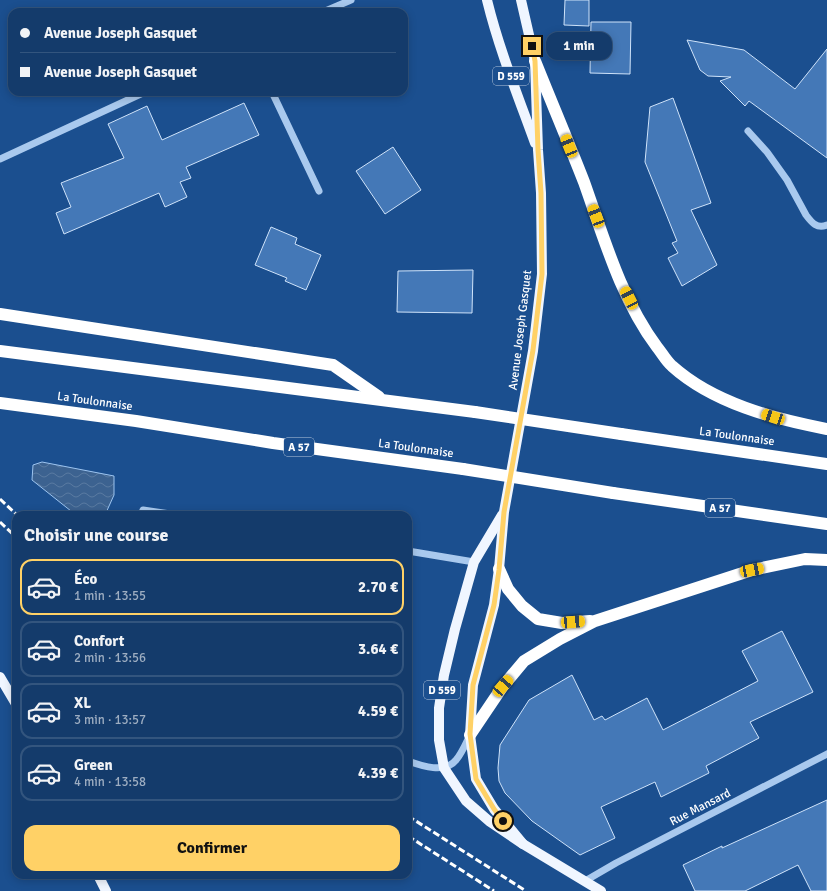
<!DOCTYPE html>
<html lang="fr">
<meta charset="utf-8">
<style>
body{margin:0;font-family:Signika,sans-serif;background:#1d4271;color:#f1f3f6;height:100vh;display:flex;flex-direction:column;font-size:15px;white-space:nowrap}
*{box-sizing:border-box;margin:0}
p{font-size:13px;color:#9dadc1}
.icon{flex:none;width:22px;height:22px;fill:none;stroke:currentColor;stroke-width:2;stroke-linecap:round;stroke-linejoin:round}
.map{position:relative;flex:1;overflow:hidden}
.sheet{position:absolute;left:12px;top:511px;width:400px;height:368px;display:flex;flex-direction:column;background:#143b6b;border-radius:12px;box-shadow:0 2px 10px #0003,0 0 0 1px #33557e}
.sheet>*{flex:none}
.top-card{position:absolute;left:8px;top:8px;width:400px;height:88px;border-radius:12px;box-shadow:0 2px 10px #0003,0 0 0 1px #33557e;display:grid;align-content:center;height:88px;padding:0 12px;background:#143b6b}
.end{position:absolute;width:18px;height:18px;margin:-9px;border:5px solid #ffd166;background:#111;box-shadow:0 0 0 2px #111}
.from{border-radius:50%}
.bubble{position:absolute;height:28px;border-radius:12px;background:#143b6b;box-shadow:0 2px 10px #0003,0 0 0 1px #33557e;font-size:13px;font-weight:700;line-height:28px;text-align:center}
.car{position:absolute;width:12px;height:24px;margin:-12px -6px;border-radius:5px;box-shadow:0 0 3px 1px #0007;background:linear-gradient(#f5c518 24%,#345 0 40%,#f5c518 0 76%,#345 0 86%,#f5c518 0)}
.top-card b{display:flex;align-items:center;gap:14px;height:38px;font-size:15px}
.top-card b+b{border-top:1px solid #33557e}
.top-card i{width:10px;height:10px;background:#f1f3f6}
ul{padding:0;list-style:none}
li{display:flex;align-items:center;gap:12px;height:56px;margin:0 8px 6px;padding:0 4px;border:2px solid #33557e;border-radius:12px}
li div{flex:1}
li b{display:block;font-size:15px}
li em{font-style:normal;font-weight:700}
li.on{border-color:#ffd166}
li>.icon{width:36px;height:36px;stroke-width:1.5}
h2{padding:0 12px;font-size:18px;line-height:48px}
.button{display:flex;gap:8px;margin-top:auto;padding:8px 12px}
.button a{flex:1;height:46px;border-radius:12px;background:#ffd166;color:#111;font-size:16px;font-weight:700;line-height:46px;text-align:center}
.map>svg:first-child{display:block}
.water{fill:url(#water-waves);stroke:#9cc4f0}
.building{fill:#4478b7;stroke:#cfe3fa}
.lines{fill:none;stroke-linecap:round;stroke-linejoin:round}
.minor{stroke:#a9c9ee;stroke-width:7}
.major{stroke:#f0f6ff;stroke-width:10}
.highway{stroke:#fff;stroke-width:12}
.rail{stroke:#fff;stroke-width:3;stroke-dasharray:7 3;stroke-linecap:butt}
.highway-bridge{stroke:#fff;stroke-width:12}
.route{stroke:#ffd166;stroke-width:5}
.labels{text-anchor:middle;stroke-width:3;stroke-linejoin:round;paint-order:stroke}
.shield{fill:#1b4f8f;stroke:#bbcadd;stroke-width:1}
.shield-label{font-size:11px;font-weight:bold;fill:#fff}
.street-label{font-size:12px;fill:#fff;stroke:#1b4f8f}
</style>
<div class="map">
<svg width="827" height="891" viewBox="0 0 827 891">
<defs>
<pattern id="water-waves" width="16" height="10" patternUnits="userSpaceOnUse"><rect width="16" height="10" fill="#3c6290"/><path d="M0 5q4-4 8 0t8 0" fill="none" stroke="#597aa1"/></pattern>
</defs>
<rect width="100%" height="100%" fill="#1b4f8f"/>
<path class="water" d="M42,462L114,476V495L105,515H76L32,480L33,465Z"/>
<g class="building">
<path d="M565,0H589V26L564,25Z"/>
<path d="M591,22H631L630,74L590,73Z"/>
<path d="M687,40L744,50L795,89L827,49V158L749,101L745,106L720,81L731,77L708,76L700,70Z"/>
<path d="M673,98L711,203L691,210L717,265L682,286L668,258L678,253L672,243L677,241L645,162L650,107Z"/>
<path d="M244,103L259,135L186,167L191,178L180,182L187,197L165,207L159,193L64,234L56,213L71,207L61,183L124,158L108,124L147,106L162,140Z"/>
<path d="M393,147L421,190L385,214L356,171Z"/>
<path d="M271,227L297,238L295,244L321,255L306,290L285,281L287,278L255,265Z"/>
<path d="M473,270L472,313L397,312L398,271Z"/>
<path d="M782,631L813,692L750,722L759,738L706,766L709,773L661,797L655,782L601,807L615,838L580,855L532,821L505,793L499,781L498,768L500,745L529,700L572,675L594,720L602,716L605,720L647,698L663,730L758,681L742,651Z"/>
<path d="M827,800V891H811L798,865L745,891H695L683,865L722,846V848Z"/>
</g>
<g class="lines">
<g class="minor">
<path d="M323,12L351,0"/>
<path d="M272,92L319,191"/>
<path d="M748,131L767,152L787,180L806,215C812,223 817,229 827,225"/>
<path d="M0,159L145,92"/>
<path d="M141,515L143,510L177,515"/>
<path d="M408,551L474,562"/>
<path d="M408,761C422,766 445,774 456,760C462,753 466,743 470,735"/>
<path d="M585,881L616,863L827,754"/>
</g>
<g class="major">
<path d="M487,0C499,49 518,96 535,143"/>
<path d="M521,0L535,61L538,150L541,193L542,274L533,351L504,512L499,569L494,605L473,685L470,735L476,779L494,809L523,844"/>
<path d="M502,515L474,562L455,629L444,675L439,708V740L444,768L466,801L489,821L523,844L601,891"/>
<path d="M0,677L16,704"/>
<path d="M98,875L106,891"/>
</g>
<g class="highway">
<path d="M535,61C551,101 568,141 584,182C604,238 621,299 657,347C662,353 666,361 672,366C713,403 774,419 827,429"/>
<path d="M0,314L333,365L379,397"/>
<path d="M0,351L475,412"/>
<path d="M0,403L136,421L273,443L463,469"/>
<path d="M621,434L827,464"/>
<path d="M613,493L827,524"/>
<path d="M499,569L508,589L522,606L538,619L562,623L590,621"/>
<path d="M470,735L503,686L524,661L560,639L595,621L752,570L805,559L827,560"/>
</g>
<g class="rail">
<path d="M0,499L17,515"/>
<path d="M0,522L16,537"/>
<path d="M408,816L526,891"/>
<path d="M408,836L494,891"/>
</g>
<g class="highway-bridge">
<path d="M475,412L621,434"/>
<path d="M463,469L613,493"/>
</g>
</g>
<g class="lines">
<path class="route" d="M503,821L494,809L476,779L470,734L473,685L494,605L499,570L504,512L533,350L542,274L541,193L538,150L535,61L532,46"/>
</g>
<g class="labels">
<g class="shield">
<rect x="493" y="67" width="36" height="18" rx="3"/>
<rect x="284" y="438" width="30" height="18" rx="3"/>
<rect x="705" y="499" width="30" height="18" rx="3"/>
<rect x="424" y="681" width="36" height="18" rx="3"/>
</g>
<g class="shield-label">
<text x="511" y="80">D 559</text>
<text x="299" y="451">A 57</text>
<text x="720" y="512">A 57</text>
<text x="442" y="694">D 559</text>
</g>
<g class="street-label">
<text transform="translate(520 330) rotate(-83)" y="4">Avenue Joseph Gasquet</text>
<text transform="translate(95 401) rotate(8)" y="4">La Toulonnaise</text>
<text transform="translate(737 436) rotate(8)" y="4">La Toulonnaise</text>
<text transform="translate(416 448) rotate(8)" y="4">La Toulonnaise</text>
<text transform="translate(700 807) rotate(-27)" y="4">Rue Mansard</text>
</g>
</g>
</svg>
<i class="end from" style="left:503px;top:821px"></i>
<i class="end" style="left:532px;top:46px"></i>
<div class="bubble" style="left:546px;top:32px;width:66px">1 min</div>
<i class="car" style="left:569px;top:146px;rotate:338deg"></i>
<i class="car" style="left:596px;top:216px;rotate:339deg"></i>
<i class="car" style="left:629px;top:298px;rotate:333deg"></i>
<i class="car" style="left:773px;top:417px;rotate:288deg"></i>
<i class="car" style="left:752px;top:570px;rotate:79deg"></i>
<i class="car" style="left:573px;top:622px;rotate:86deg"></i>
<i class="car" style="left:503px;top:686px;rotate:41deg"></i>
<div class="top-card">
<b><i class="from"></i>Avenue Joseph Gasquet</b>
<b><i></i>Avenue Joseph Gasquet</b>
</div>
<section class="sheet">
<h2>Choisir une course</h2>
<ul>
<li class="on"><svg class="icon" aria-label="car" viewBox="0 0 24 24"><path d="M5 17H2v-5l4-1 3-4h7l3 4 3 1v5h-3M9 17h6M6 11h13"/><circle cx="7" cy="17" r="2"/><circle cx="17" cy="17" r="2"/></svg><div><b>Éco</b><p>1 min · 13:55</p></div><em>2.70 €</em></li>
<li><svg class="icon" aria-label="car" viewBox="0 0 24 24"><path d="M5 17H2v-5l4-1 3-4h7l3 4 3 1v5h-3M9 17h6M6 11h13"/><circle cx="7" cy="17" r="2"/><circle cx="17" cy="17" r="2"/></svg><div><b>Confort</b><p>2 min · 13:56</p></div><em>3.64 €</em></li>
<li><svg class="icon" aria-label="car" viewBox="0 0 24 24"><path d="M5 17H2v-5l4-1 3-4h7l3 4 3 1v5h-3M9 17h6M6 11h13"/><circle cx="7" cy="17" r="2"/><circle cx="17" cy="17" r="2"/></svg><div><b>XL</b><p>3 min · 13:57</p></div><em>4.59 €</em></li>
<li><svg class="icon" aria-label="car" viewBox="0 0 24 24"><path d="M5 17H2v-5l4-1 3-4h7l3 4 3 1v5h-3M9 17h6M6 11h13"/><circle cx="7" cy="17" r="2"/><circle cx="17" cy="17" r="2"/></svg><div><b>Green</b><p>4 min · 13:58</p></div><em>4.39 €</em></li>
</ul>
<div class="button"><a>Confirmer</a></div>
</section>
</div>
